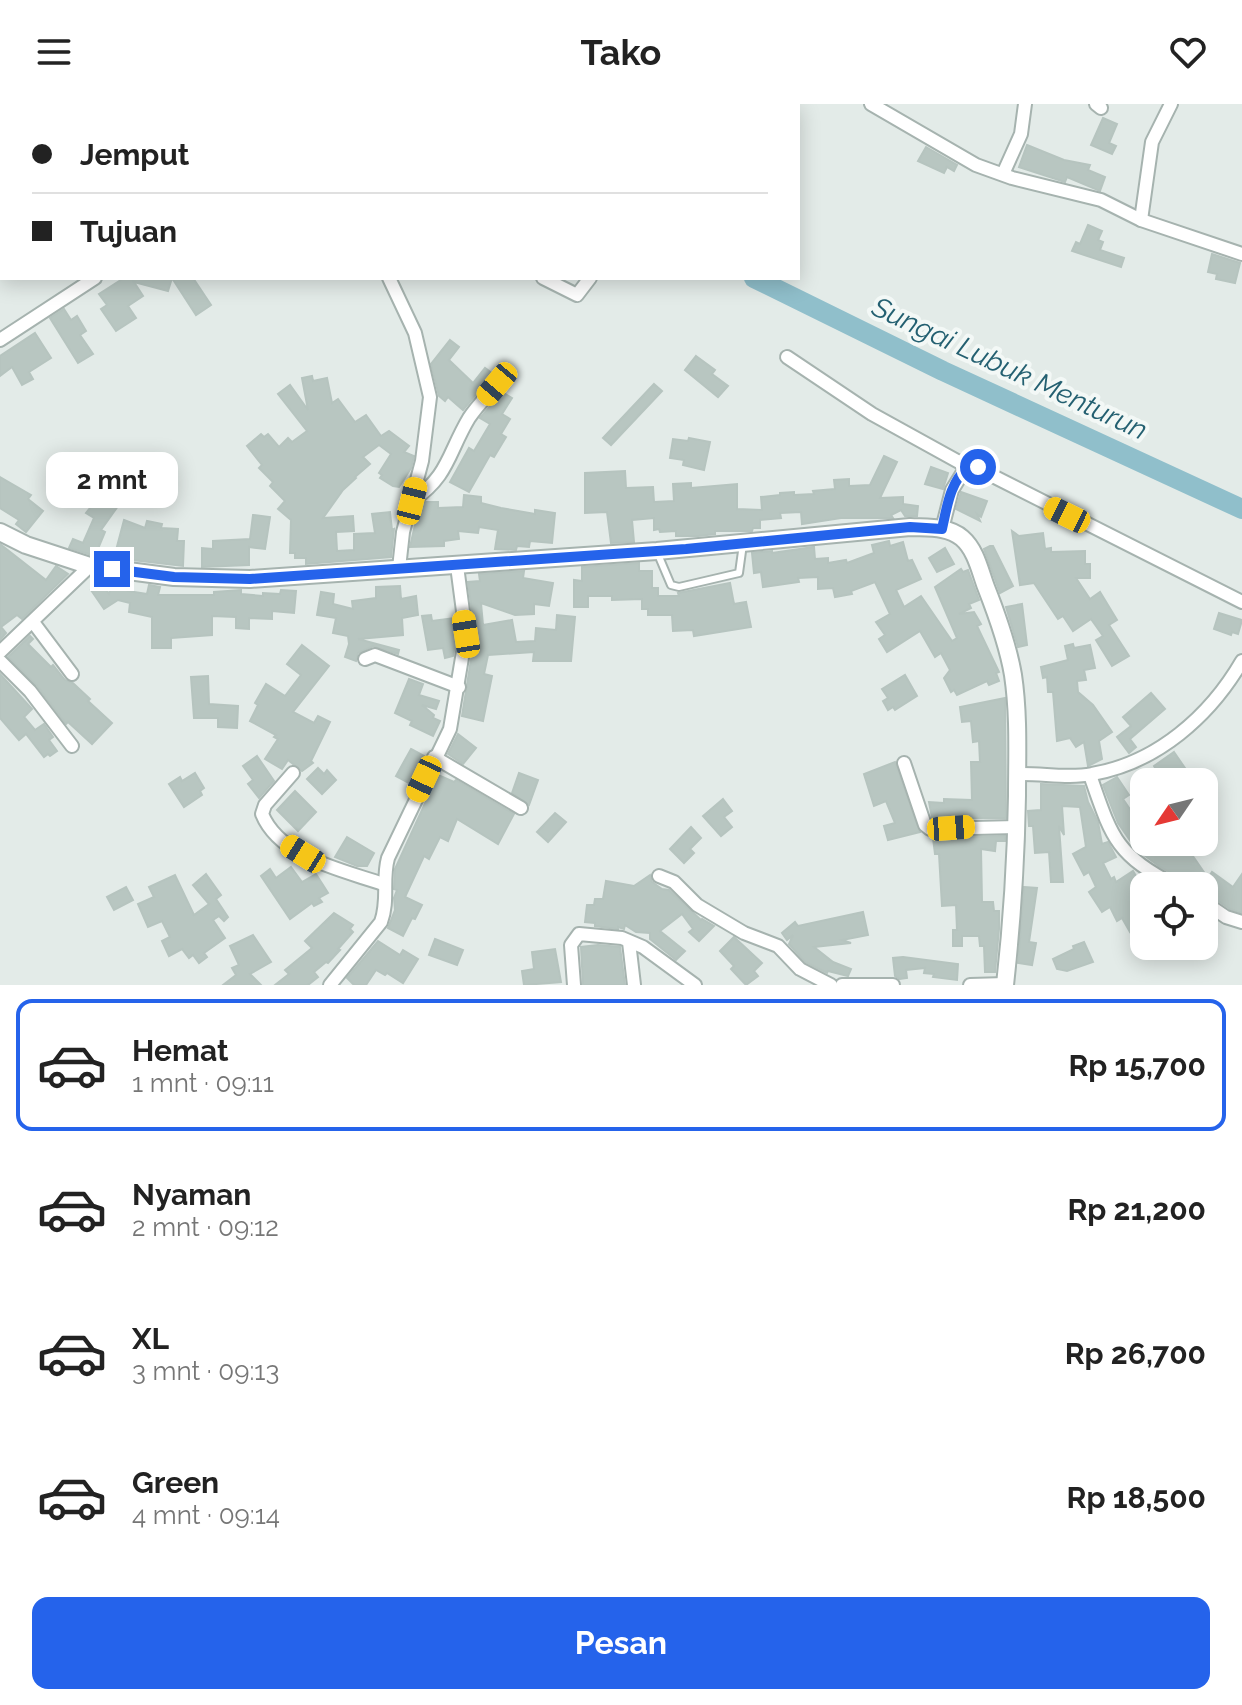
<!DOCTYPE html>
<html lang="id">
<meta charset="utf-8">
<style>
body{margin:0;font-family:Raleway,sans-serif;background:#f6f6f6;color:#222;height:100vh;display:flex;flex-direction:column;font-size:30px;white-space:nowrap}
*{box-sizing:border-box;margin:0}
p{font-size:26px;color:#767676}
.icon{flex:none;width:44px;height:44px;fill:none;stroke:currentColor;stroke-width:2;stroke-linecap:round;stroke-linejoin:round}
.map{position:relative;height:881px;overflow:hidden}
.side{display:flex;flex-direction:column;background:#fff;flex:1}
.side>*{flex:none}
.banner{position:absolute;left:0px;top:0px;width:800px;height:176px;box-shadow:0 4px 20px #0003;display:grid;align-content:center;height:176px;padding:0 32px;background:#fff}
.needle{width:52px;rotate:235deg}
.fabs{position:absolute;left:1130px;top:664px;display:grid;gap:16px}
.fabs a{display:grid;place-items:center;width:88px;height:88px;border-radius:16px;background:#fff;box-shadow:0 4px 20px #0003;font-size:40px}
.end{position:absolute;width:36px;height:36px;margin:-18px;border:10px solid #2563eb;background:#fff;box-shadow:0 0 0 4px #fff}
.from{border-radius:50%}
.bubble{position:absolute;height:56px;border-radius:16px;background:#fff;box-shadow:0 4px 20px #0003;font-size:26px;font-weight:700;line-height:56px;text-align:center}
.car{position:absolute;width:24px;height:48px;margin:-24px -12px;border-radius:10px;box-shadow:0 0 6px 2px #0007;background:linear-gradient(#f5c518 24%,#345 0 40%,#f5c518 0 76%,#345 0 86%,#f5c518 0)}
.banner b{display:flex;align-items:center;gap:28px;height:76px;font-size:30px}
.banner b+b{border-top:2px solid #e0e0e0}
.banner i{width:20px;height:20px;background:#222}
ul{padding:14px 0 0;list-style:none}
li{display:flex;align-items:center;gap:24px;height:132px;margin:0 16px 12px;padding:0 16px;border:4px solid transparent;border-radius:16px}
li div{flex:1}
li b{display:block;font-size:30px}
li em{font-style:normal;font-weight:700}
li.selected{border-color:#2563eb}
li>.icon{width:72px;height:72px;stroke-width:1.5}
.primary-button{display:flex;gap:16px;margin-top:auto;padding:16px 32px}
.primary-button a{flex:1;height:92px;border-radius:16px;background:#2563eb;color:#fff;font-size:32px;font-weight:700;line-height:92px;text-align:center}
header{display:flex;justify-content:space-between;align-items:center;height:104px;padding:0 32px;background:#fff;font-size:36px;font-weight:700}
.map>svg:first-child{display:block}
.lines{fill:none;stroke-linecap:round;stroke-linejoin:round}
.river{stroke:#90bfcb;stroke-width:20}
.building{fill:#b8c6c1;stroke:#b6c4bf;stroke-width:2}
.service-casing{stroke:#a6b3af;stroke-width:10}
.minor-casing{stroke:#a6b3af;stroke-width:16}
.tertiary-casing{stroke:#a6b3af;stroke-width:20}
.service{stroke:#fff;stroke-width:6}
.minor{stroke:#fff;stroke-width:12}
.tertiary{stroke:#fff;stroke-width:16}
.route{stroke:#2563eb;stroke-width:10}
.labels{text-anchor:middle;stroke-width:8;stroke-linejoin:round;paint-order:stroke}
.water-label{font-size:28px;font-style:italic;fill:#246071;stroke:#f3f8f6}
</style>
<header><svg class="icon" aria-label="menu" viewBox="0 0 24 24"><path d="M4 6h16M4 12h16M4 18h16"/></svg>Tako<svg class="icon" aria-label="heart" viewBox="0 0 24 24"><path d="M12 20l-8-8c-3-5 5-10 8-4 3-6 11-1 8 4z"/></svg></header>
<div class="map">
<svg width="1242" height="881" viewBox="0 0 1242 881">
<rect width="100%" height="100%" fill="#e3ebe8"/>
<g class="lines">
<g class="river">
<path d="M404,0L407,2"/>
<path d="M754,174L943,267L1242,405"/>
</g>
</g>
<g class="building">
<path d="M1103,14L1117,20L1109,39L1116,42L1112,50L1091,41Z"/>
<path d="M1027,41L1064,56L1090,61L1088,66L1105,73L1100,87L1067,73L1065,78L1019,63Z"/>
<path d="M926,43L957,61L954,67L947,63L944,69L918,57Z"/>
<path d="M1088,121L1102,127L1098,136L1103,138L1100,146L1124,154L1121,163L1072,147L1076,138L1080,140Z"/>
<path d="M1212,150L1240,159L1235,179L1216,175L1217,170L1208,168Z"/>
<path d="M124,174H193L211,201L196,211L172,174L168,187L134,178L143,192L128,202L136,214L116,227L101,205L107,201L99,190Z"/>
<path d="M64,205L71,216L77,212L86,227L80,231L93,250L78,259L50,214Z"/>
<path d="M35,229L51,254L29,268L33,275L22,281L12,263L0,272V252Z"/>
<path d="M450,236L459,243L449,256L473,279L485,264L493,270L463,306L448,293L445,297L439,292L431,260Z"/>
<path d="M696,252L715,266L712,270L728,282L718,293L685,266Z"/>
<path d="M312,272L313,277L327,274L332,299L338,295L355,318L366,311L381,332L389,327L409,342L404,348L414,352L411,364L399,383L393,382L380,374L382,371L379,369L391,350L379,341L363,353L370,360L355,373L356,374L343,386L323,414L353,412L354,427L336,428L337,447L354,446V430L375,429L372,410L390,408L392,426L394,425L391,453L306,460V454H295V449H290L291,416L278,405L285,397L270,382L273,378L259,364L262,361L247,342L261,330L264,333L268,330L279,343L288,334L292,338L307,327L278,290L290,281L308,306L302,274Z"/>
<path d="M654,280L662,287L611,341L603,334Z"/>
<path d="M502,288L512,294L502,310L510,315L501,330L506,333L494,353L490,351L469,388L450,378L469,344L474,347L490,320L480,314Z"/>
<path d="M689,334L710,338L704,366L683,361L684,356L670,354L673,335L688,337Z"/>
<path d="M884,352L897,358L880,394L903,393V400L918,402L917,412H905L901,406L891,411L893,414H841L802,420L801,408L780,409L781,414L760,416V424H753L752,427H715V430L698,432H676V427L660,428L659,425L654,426V414L632,416L634,438L611,439L607,408L585,409V369L625,367L626,384L653,383L654,398L674,397L673,380L691,379V384L737,380V405L762,406L761,393L780,391V389L794,388V391L814,390L813,387L835,385L834,376L849,375V382L870,381Z"/>
<path d="M931,363L948,369L943,385L925,380Z"/>
<path d="M0,373L31,391L28,395L43,407L26,428L16,420L19,416L0,404Z"/>
<path d="M93,374L123,395L101,426L105,428L95,452L69,444L73,435L83,439L94,414L86,409L90,404L78,395Z"/>
<path d="M961,388L987,397L981,413L977,410L980,417L956,405Z"/>
<path d="M464,391L481,393V399L501,404L535,410V406L555,409L552,439L530,437L529,443L517,442L516,446L495,445L498,426L479,423L478,429L458,427L459,435L444,437V442L410,443L419,403L425,398H438V404L463,403Z"/>
<path d="M253,411L270,413L265,445L249,443V461L202,463V444L213,445V437L250,435Z"/>
<path d="M124,416L145,424L147,417L162,420L161,424L178,425L177,437H184L183,462L114,454Z"/>
<path d="M1012,427L1019,432L1043,429L1045,445L1051,444V448L1085,447V460H1090V474H1076L1090,495L1100,488L1117,516L1109,521L1129,552L1112,562L1096,536L1103,532L1091,515L1073,527L1063,512L1058,515L1034,479L1020,481Z"/>
<path d="M889,437L890,442L903,438L908,457L912,456L921,475L896,486L904,503L921,492L952,537L957,534L935,483L961,465L963,468L968,466L979,496L969,500L971,504L959,510L974,508L981,520L977,522L999,568L996,569L999,577L989,581L987,577L957,591L954,586L951,588L944,574L950,566L941,549L935,553L920,527L887,548L879,535L885,531L876,518L890,510L875,478L851,487L852,490L835,493L833,484L818,485V473L798,474L799,478L763,483L761,468L754,469L752,449L772,447V449L814,443L815,455L828,454V459L846,456L847,459L874,449L872,441Z"/>
<path d="M0,440L46,476L56,462L68,470L22,515L17,511L1,523L6,529L0,536Z"/>
<path d="M990,442H993L1013,482L1000,489L984,445Z"/>
<path d="M945,444L954,460L937,468L929,454Z"/>
<path d="M639,459V467H652V484H658V492H679L678,489L730,479L734,500L746,498L751,523L694,532L693,526L673,527L672,511H648V505H642V495L612,496V492H588V503H574V476L582,477V463Z"/>
<path d="M524,467L523,474L553,479L549,502L534,500V510L515,511L481,499L483,521L512,516L516,538L535,537L536,524L556,526L557,511L575,513L571,557H533L534,548L488,551L484,570L492,572L483,617L462,612L474,537H476L468,478L480,477L479,470Z"/>
<path d="M113,476L127,478L125,484L129,485L128,487L147,490L149,481L160,483L158,491H214V488L241,486V490L263,492V489L280,490L281,486L296,487L294,509L272,507V515L249,514V525L236,524V513L212,512V531L171,534V544H152V513L129,508L130,499L118,496L104,505L91,486L101,479L109,490Z"/>
<path d="M400,482L401,495L416,492L418,511L402,514L403,531L358,535L399,546L398,550L373,542L358,549L356,557L345,553L349,540L348,532L333,529L336,514L317,511L321,488L334,490L333,500L353,505L352,497L376,494V483Z"/>
<path d="M1022,500L1027,541L1018,543L1006,503Z"/>
<path d="M1219,509L1242,516L1238,530L1232,528L1231,531L1214,525Z"/>
<path d="M431,511L432,517L454,514L457,530L453,552L445,554L443,544L428,546L422,512Z"/>
<path d="M30,532L33,535L28,540L51,563L53,561L65,576L73,579L90,595L88,597L112,619L92,640L68,618L66,620L37,582L8,553Z"/>
<path d="M1073,540L1074,544L1090,541L1095,564L1084,566L1086,576L1077,577L1078,588L1093,601L1112,628L1099,637L1102,655L1088,662L1084,638L1076,643L1070,634L1057,637L1053,588H1048L1047,573L1043,574L1041,563L1068,556L1065,542Z"/>
<path d="M302,541L329,562L293,608L314,619L318,612L330,618L311,657L313,659L302,667L288,656L282,665L265,655L278,635L274,633L276,631L250,617L258,601L255,599L266,580L285,592L301,571L287,560Z"/>
<path d="M0,570L32,605L24,613L35,626L44,620L53,633L49,636L57,647L50,652L48,650L44,653L26,630L19,636L0,614Z"/>
<path d="M905,571L917,592L895,606L893,603L888,606L883,597L888,594L882,585Z"/>
<path d="M208,572L209,600L238,602L237,624L218,623V614H194L191,573Z"/>
<path d="M409,575L423,580L419,591L439,597L436,605L422,601L434,611L433,614L440,617L433,632L410,621L412,617L395,609Z"/>
<path d="M1151,589L1165,605L1130,635L1136,643L1129,649L1117,633L1131,622L1123,613Z"/>
<path d="M1005,594L1006,714H932L929,698L944,699V695L972,696L971,658H980L979,637L973,638L971,617L962,618L960,603Z"/>
<path d="M458,630L476,644L463,660L448,650Z"/>
<path d="M411,645L424,652L411,680L396,672Z"/>
<path d="M1174,648L1189,670L1177,678H1141L1157,667L1154,662Z"/>
<path d="M257,652L274,677L259,694L248,680L253,676L243,662Z"/>
<path d="M895,658L920,728L888,736L884,722L895,719L886,697L874,702L864,670Z"/>
<path d="M318,664L324,670L327,666L336,676L322,690L307,675Z"/>
<path d="M195,669L204,684L200,687L202,691L184,703L169,680L180,673L182,677Z"/>
<path d="M519,669L538,676L529,701L512,689Z"/>
<path d="M438,671L454,678L456,676L514,710L498,740L457,715L448,737L440,733L429,755L424,752L405,793L422,801L415,815L412,814L403,832L388,824L395,806L394,794L397,786L394,785L395,765Z"/>
<path d="M1117,673L1129,691L1123,695L1138,717L1144,712V738H1177L1186,751L1190,748L1208,774L1212,768L1233,783L1242,770V809L1230,805L1204,787V782H1188L1181,774L1160,763L1136,745L1118,719L1103,681Z"/>
<path d="M1041,680L1084,682L1088,698L1098,718L1102,740L1108,738L1116,753L1103,759L1111,775L1114,773L1116,778L1133,767L1139,777L1135,779L1144,794V801L1140,804L1144,817L1138,823L1130,828L1122,814L1117,817L1110,803L1102,808L1089,788L1096,783L1089,768L1084,771L1073,750L1086,743L1080,703L1062,702L1064,731L1059,722L1063,778H1051L1049,748L1035,749L1033,722H1029L1028,707L1041,706Z"/>
<path d="M295,687L316,708L298,727L277,706Z"/>
<path d="M723,695L732,707L724,713L732,723L721,732L703,712Z"/>
<path d="M555,709L566,718L548,738L537,728Z"/>
<path d="M691,723L701,734L690,745L694,749L684,759L670,745Z"/>
<path d="M1005,732V737H996L995,747L981,745L982,798H993L994,807H999V825L995,868H985L984,842H980L979,832H962V842H953V826H957L956,801L942,802L939,750H935L933,734Z"/>
<path d="M347,733L374,749L367,762H357L335,753Z"/>
<path d="M291,763L302,778L316,770L328,789L319,794L322,798L314,802L312,799L290,815L261,772L270,765L276,774Z"/>
<path d="M206,770L221,791L216,795L228,813L224,817L219,812L213,816L225,834L204,849L207,853L199,859L193,851L189,854L182,845L169,852L162,837L170,833L162,817L148,823L138,800L154,793L149,783L175,771L194,811L209,800L193,781Z"/>
<path d="M650,771L652,778L662,785L669,786L701,816L702,815L714,822L699,837L689,828L693,825L682,810L660,827L685,847L676,856L650,835V829L636,828L625,821L624,825L618,823V825L595,822V819L585,818L587,801H594L595,795H603L606,777L634,782Z"/>
<path d="M126,783L133,796L114,806L107,793Z"/>
<path d="M1024,783L1037,784L1029,838L1036,839L1032,861L1018,859Z"/>
<path d="M863,808L868,831L842,836L851,839L814,843L833,858L851,865L848,872L828,867L827,869L805,858L789,840L793,831L787,836L782,829L795,818L798,822Z"/>
<path d="M334,809L353,821L350,825L353,828L338,845L340,846L328,859L326,858L314,868L318,873L308,881H275L289,870L285,866L312,844L305,837Z"/>
<path d="M253,831L271,858L250,870L261,881H223L236,871L232,864L239,861L230,842Z"/>
<path d="M734,833L762,859L754,867L758,872L746,881L731,865L734,862L720,847Z"/>
<path d="M435,835L463,846L457,861L429,851Z"/>
<path d="M378,837L400,851L403,846L418,855L403,879L387,869L385,871L376,866L366,881H354L347,874Z"/>
<path d="M1084,838L1093,858L1067,867L1057,865L1053,855L1074,845L1073,842Z"/>
<path d="M598,841L620,843L625,881H583L581,843Z"/>
<path d="M555,845L561,878L524,881L522,867L534,865L532,848Z"/>
<path d="M903,853L958,860L957,876L933,873L934,870L924,869L925,864L906,866L907,874L900,875L895,872L893,854Z"/>
</g>
<g class="lines">
<defs>
<path id="service" d="M657,448L671,481L679,483L739,469L743,440"/>
<g id="minor">
<path d="M42,0L44,2"/>
<path d="M239,0L242,2"/>
<path d="M572,0L576,2"/>
<path d="M871,0L976,61L1012,74L1101,96L1141,116L1242,150"/>
<path d="M1096,0L1101,4"/>
<path d="M61,2L63,0"/>
<path d="M128,2L130,0"/>
<path d="M0,44L2,42"/>
<path d="M1003,70L1021,30L1025,0"/>
<path d="M1141,116L1152,38L1171,0"/>
<path d="M389,174L415,229L430,293L422,357L403,428L399,464"/>
<path d="M543,174L577,191L590,174"/>
<path d="M0,236L95,174"/>
<path d="M787,253L872,310L968,363"/>
<path d="M412,397C449,372 448,349 469,314C477,302 488,291 497,280"/>
<path d="M942,425L952,386L965,365L973,362L1242,498"/>
<path d="M33,518L72,570"/>
<path d="M0,548L90,462"/>
<path d="M365,555L375,551L459,583"/>
<path d="M0,557L30,587L72,642"/>
<path d="M434,653L521,704"/>
<path d="M904,659L925,721L930,725L1016,723"/>
<path d="M293,669L265,701L262,710C280,754 343,766 383,780"/>
<path d="M1017,670C1042,669 1068,675 1092,670C1157,659 1210,612 1242,557"/>
<path d="M1090,671C1112,734 1115,750 1176,782"/>
<path d="M659,772L674,778L697,801L744,829L778,842L800,865L831,881"/>
<path d="M1204,798L1226,813L1242,818"/>
<path d="M629,838L634,881"/>
<path d="M330,881L381,818C389,797 382,775 388,754L450,625L466,530L457,462"/>
<path d="M574,881L571,841L579,830L622,834L643,843L695,881"/>
<path d="M842,881H893"/>
<path d="M970,881L1006,880"/>
</g>
<path id="tertiary" d="M0,428L26,441L90,462L174,473L250,475L657,447L910,423C928,424 948,422 962,434C976,446 980,467 986,483C997,511 1008,541 1013,571C1019,611 1017,652 1017,692C1016,756 1012,818 1005,881"/>
</defs>
<use href="#service" class="service-casing"/>
<use href="#minor" class="minor-casing"/>
<use href="#tertiary" class="tertiary-casing"/>
<use href="#service" class="service"/>
<use href="#minor" class="minor"/>
<use href="#tertiary" class="tertiary"/>
</g>
<g class="lines">
<path class="route" d="M112,465L174,473L250,475L686,445L910,423L942,425C947,403 950,378 968,363H978"/>
</g>
<g class="labels">
<g class="water-label">
<text transform="translate(1010 264) rotate(25)" y="10">Sungai Lubuk Menturun</text>
</g>
</g>
</svg>
<div class="fabs">
<a><svg class="needle" viewBox="-14 -14 28 28"><path d="M0-13l5 13h-10z" fill="#e53935"/><path d="M0 13l5-13h-10z" fill="#767676"/></svg></a>
<a><svg class="icon" aria-label="locate" viewBox="0 0 24 24"><circle cx="12" cy="12" r="6"/><path d="M12 2v4M12 18v4M2 12h4M18 12h4"/></svg></a>
</div>
<i class="end from" style="left:978px;top:363px"></i>
<i class="end" style="left:112px;top:465px"></i>
<div class="bubble" style="left:46px;top:348px;width:132px">2 mnt</div>
<i class="car" style="left:497px;top:280px;rotate:220deg"></i>
<i class="car" style="left:412px;top:397px;rotate:14deg"></i>
<i class="car" style="left:1067px;top:411px;rotate:296deg"></i>
<i class="car" style="left:466px;top:530px;rotate:351deg"></i>
<i class="car" style="left:424px;top:675px;rotate:205deg"></i>
<i class="car" style="left:951px;top:724px;rotate:86deg"></i>
<i class="car" style="left:303px;top:750px;rotate:302deg"></i>
<div class="banner">
<b><i class="from"></i>Jemput</b>
<b><i></i>Tujuan</b>
</div>
</div>
<section class="side">
<ul>
<li class="selected"><svg class="icon" aria-label="car" viewBox="0 0 24 24"><path d="M5 17H2v-5l4-1 3-4h7l3 4 3 1v5h-3M9 17h6M6 11h13"/><circle cx="7" cy="17" r="2"/><circle cx="17" cy="17" r="2"/></svg><div><b>Hemat</b><p>1 mnt · 09:11</p></div><em>Rp 15,700</em></li>
<li><svg class="icon" aria-label="car" viewBox="0 0 24 24"><path d="M5 17H2v-5l4-1 3-4h7l3 4 3 1v5h-3M9 17h6M6 11h13"/><circle cx="7" cy="17" r="2"/><circle cx="17" cy="17" r="2"/></svg><div><b>Nyaman</b><p>2 mnt · 09:12</p></div><em>Rp 21,200</em></li>
<li><svg class="icon" aria-label="car" viewBox="0 0 24 24"><path d="M5 17H2v-5l4-1 3-4h7l3 4 3 1v5h-3M9 17h6M6 11h13"/><circle cx="7" cy="17" r="2"/><circle cx="17" cy="17" r="2"/></svg><div><b>XL</b><p>3 mnt · 09:13</p></div><em>Rp 26,700</em></li>
<li><svg class="icon" aria-label="car" viewBox="0 0 24 24"><path d="M5 17H2v-5l4-1 3-4h7l3 4 3 1v5h-3M9 17h6M6 11h13"/><circle cx="7" cy="17" r="2"/><circle cx="17" cy="17" r="2"/></svg><div><b>Green</b><p>4 mnt · 09:14</p></div><em>Rp 18,500</em></li>
</ul>
<div class="primary-button"><a>Pesan</a></div>
</section>
